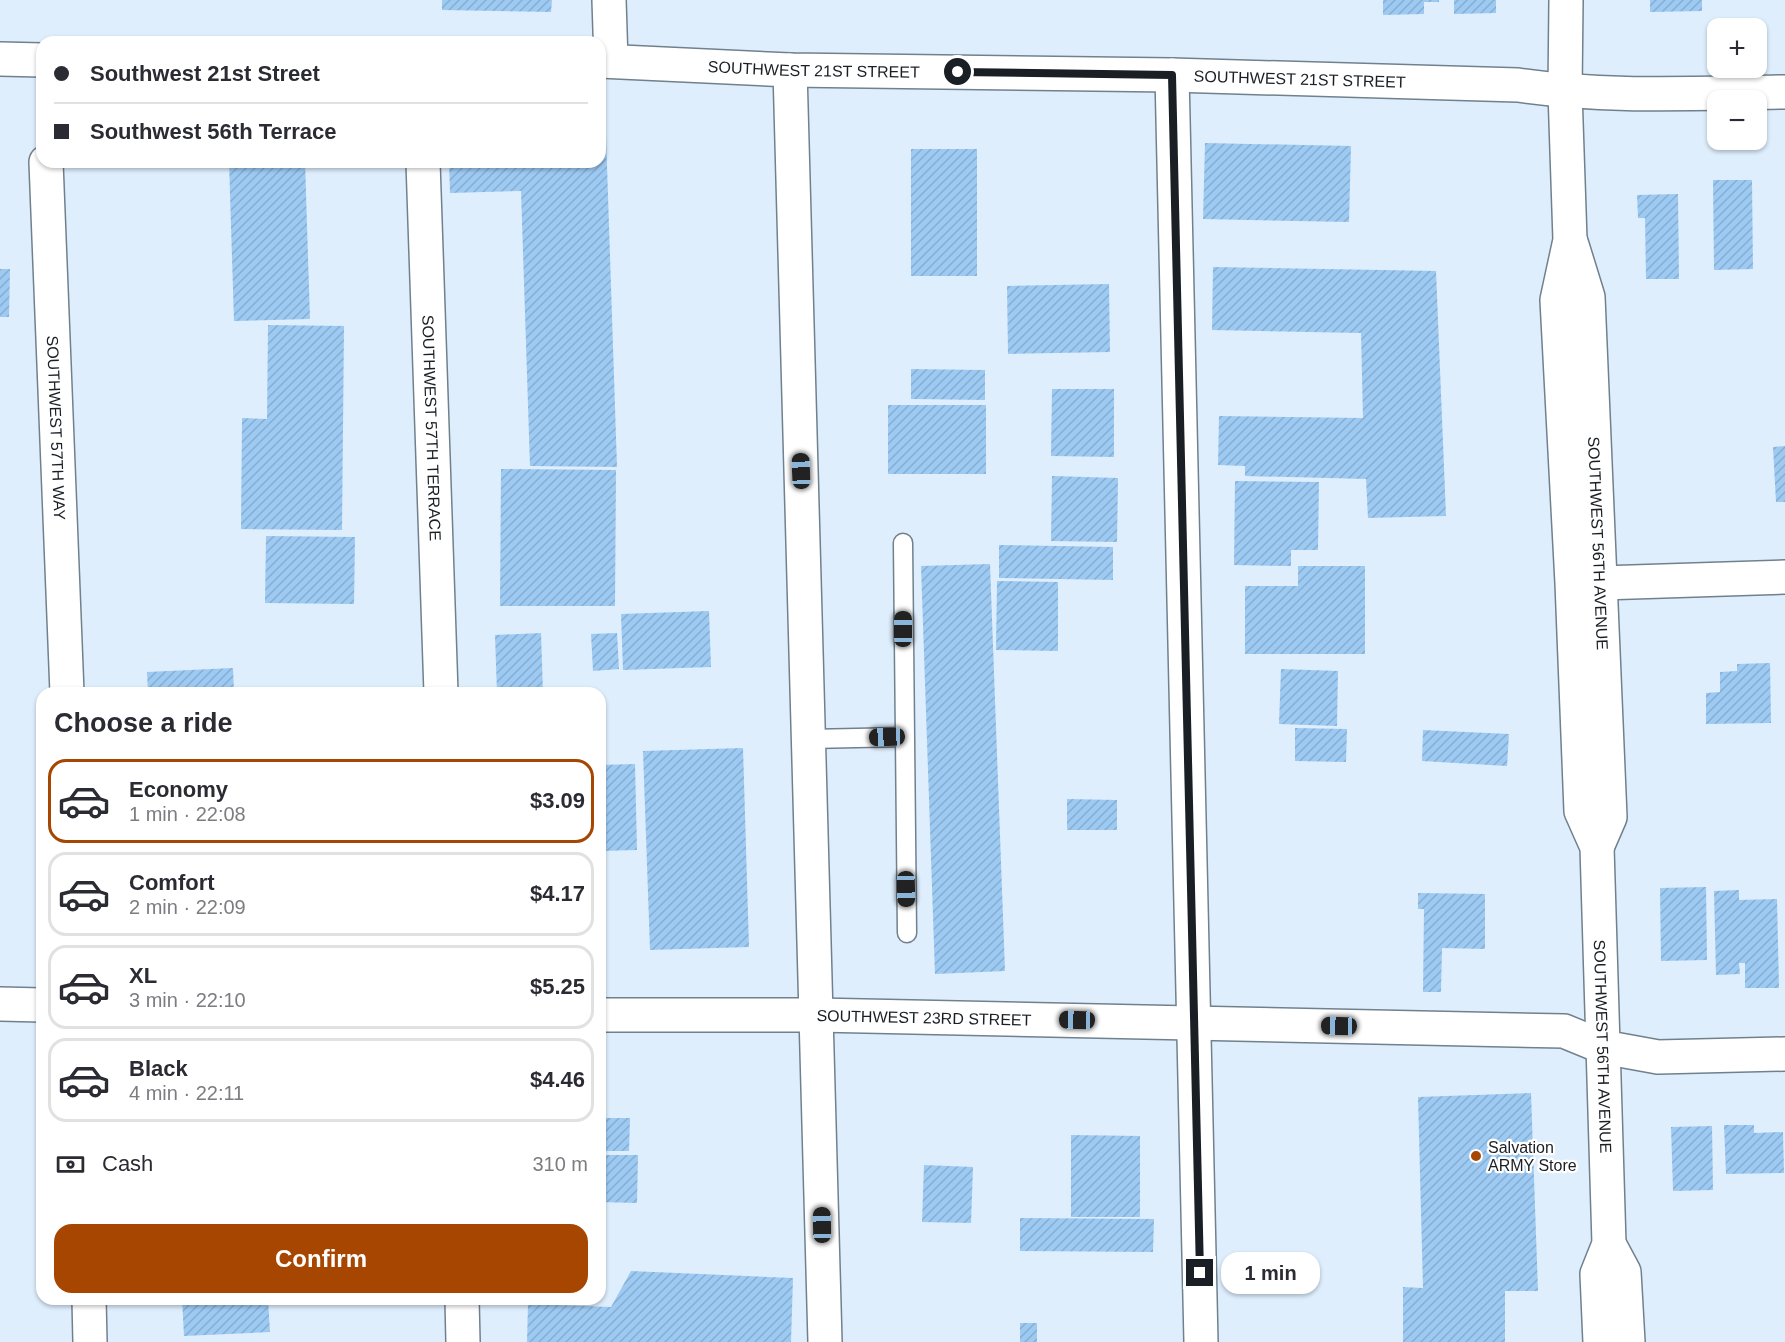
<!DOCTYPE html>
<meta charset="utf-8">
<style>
body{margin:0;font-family:Arial,sans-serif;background:#f2f2f3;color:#2b2b33;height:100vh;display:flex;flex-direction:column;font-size:22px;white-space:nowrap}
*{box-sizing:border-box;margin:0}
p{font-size:20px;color:#7c7c81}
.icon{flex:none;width:33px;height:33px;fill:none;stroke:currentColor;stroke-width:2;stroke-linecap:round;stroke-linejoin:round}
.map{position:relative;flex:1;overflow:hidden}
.panel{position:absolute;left:36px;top:687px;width:570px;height:618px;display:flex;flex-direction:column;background:#fff;border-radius:18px;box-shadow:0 2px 4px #0004}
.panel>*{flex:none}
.guide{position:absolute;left:36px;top:36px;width:570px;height:132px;border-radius:18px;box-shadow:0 2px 4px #0004;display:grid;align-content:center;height:132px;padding:0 18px;background:#fff}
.tools{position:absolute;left:1707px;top:18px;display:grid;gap:12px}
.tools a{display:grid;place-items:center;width:60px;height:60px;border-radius:12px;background:#fff;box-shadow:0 2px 4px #0004;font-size:30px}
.end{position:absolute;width:27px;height:27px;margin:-14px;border:8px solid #191f24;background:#fff;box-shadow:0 0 0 3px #fff}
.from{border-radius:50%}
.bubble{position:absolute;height:42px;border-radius:18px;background:#fff;box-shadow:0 2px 4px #0004;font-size:20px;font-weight:600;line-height:42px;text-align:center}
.car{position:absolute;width:18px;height:36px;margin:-18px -9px;border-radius:8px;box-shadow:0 0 4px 2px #0007;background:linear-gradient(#222 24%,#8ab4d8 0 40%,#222 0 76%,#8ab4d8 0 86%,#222 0)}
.guide b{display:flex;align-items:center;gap:21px;height:57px;font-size:22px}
.guide b+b{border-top:2px solid #e1e1e2}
.guide i{width:15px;height:15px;background:#2b2b33}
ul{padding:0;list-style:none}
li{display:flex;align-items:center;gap:18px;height:84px;margin:0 12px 9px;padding:0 6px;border:3px solid #e1e1e2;border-radius:18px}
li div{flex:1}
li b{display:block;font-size:22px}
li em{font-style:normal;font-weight:600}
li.on{border-color:#a64600}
li>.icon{width:54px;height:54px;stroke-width:1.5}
h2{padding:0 18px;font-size:27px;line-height:72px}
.pay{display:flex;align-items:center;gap:15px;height:66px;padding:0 18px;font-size:22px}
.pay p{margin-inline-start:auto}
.primary-button{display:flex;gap:12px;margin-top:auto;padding:12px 18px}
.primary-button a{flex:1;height:69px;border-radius:18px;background:#a64600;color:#fff;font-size:24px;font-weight:600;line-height:69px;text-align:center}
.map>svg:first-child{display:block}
.building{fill:url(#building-hatch)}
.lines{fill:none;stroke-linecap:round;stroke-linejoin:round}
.service-casing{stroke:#71808d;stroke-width:21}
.minor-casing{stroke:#71808d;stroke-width:36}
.tertiary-casing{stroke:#71808d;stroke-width:36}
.service{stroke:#fff;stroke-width:18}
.minor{stroke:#fff;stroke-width:33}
.tertiary{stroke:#fff;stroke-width:33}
.route{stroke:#191f24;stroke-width:8}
.poi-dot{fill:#a64600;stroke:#fff;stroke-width:2}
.labels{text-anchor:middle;stroke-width:4.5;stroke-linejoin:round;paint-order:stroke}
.street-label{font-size:16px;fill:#191f24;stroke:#fff}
.poi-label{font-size:16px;fill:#191f24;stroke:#fff;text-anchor:start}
</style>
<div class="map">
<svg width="1785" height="1342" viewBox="0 0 1785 1342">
<defs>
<pattern id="building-hatch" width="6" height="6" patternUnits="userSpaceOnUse" patternTransform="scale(1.5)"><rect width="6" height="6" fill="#9dcaf3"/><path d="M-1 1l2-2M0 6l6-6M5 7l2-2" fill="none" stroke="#87add0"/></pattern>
</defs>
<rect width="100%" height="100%" fill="#deeefd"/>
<g class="building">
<path d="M442,0H552L551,12L442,10Z"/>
<path d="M1383,0H1439V2H1424V14L1383,15Z"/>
<path d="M1454,0H1496V13L1454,14Z"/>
<path d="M1650,0H1702V11L1650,12Z"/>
<path d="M606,135L617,467L530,466L521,191L450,193L449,162H600V136Z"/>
<path d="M1205,143L1351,146L1349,222L1203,219Z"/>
<rect x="911" y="149" width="66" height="127"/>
<path d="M229,162H305L310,319L234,321Z"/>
<path d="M1713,180H1752L1753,269L1714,270Z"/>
<path d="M1678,194L1679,279H1646L1645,218H1638L1637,195Z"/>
<path d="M1213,267L1436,271L1446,516L1368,518L1366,479L1245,476V466L1218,465L1219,416L1363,418L1361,333L1212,330Z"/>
<path d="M0,269H10L9,317H0Z"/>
<path d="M1109,284L1110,352L1008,354L1007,286Z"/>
<path d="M268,325L344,326L342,530L241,529L242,418L267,419Z"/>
<path d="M911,369L985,370V400L911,399Z"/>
<path d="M1052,389H1114V457L1051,456Z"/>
<rect x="888" y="405" width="98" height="69"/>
<path d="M1785,446V502H1776L1773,447Z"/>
<path d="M501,469L616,470L615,606H500Z"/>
<path d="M1052,476L1118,478L1117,542L1051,541Z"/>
<path d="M1235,481L1319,482L1318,550H1291V566L1234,565Z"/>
<path d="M266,536L355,537L354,604L265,603Z"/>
<path d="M999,545L1113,547V580L999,578Z"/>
<path d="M990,564L1005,971L935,974L921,566Z"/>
<path d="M1298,566H1365V654H1245V586H1298Z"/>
<path d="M997,581L1058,582V651L996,650Z"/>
<path d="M709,611L711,667L623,670L621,614Z"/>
<path d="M541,633L543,693H497L495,635Z"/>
<path d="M617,633L619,669L593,671L591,634Z"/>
<path d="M1770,663L1771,723L1706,724V693L1720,692V672L1737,671V664Z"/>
<path d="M233,668L234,693H148L147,672Z"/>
<path d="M1281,669L1338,671L1337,726L1279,724Z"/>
<path d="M1295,728L1347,729L1346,762L1295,761Z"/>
<path d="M1423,730L1509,734L1507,766L1422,761Z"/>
<path d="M743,748L749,947L650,950L643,751Z"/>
<path d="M635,764L637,850L600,851V765Z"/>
<path d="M1067,799L1117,800V830H1067Z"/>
<path d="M1706,887L1707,960L1661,961L1660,888Z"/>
<path d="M1739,890V900L1777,899L1779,988H1745V963H1739L1740,974L1716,975L1714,891Z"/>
<path d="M1418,893L1485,894V949L1442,948L1441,992H1423L1424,909H1418Z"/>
<path d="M1531,1093L1538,1291H1505V1342H1403V1287L1423,1288L1418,1097Z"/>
<path d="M600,1118H630L629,1151H600Z"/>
<path d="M1724,1125H1754V1133L1783,1132L1784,1173L1726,1174Z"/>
<path d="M1712,1126L1713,1190L1673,1191L1671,1127Z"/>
<path d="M1071,1135L1140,1136V1217H1071Z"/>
<path d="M600,1155H638L637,1203L600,1202Z"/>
<path d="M924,1165L973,1167L971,1223L922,1222Z"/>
<path d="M1020,1218L1154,1219L1153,1252L1020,1251Z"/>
<path d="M631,1271L793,1278L791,1342H527L528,1304L611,1307Z"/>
<path d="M182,1299H268L270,1332L184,1336Z"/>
<rect x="1020" y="1323" width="17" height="19"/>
</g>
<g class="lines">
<defs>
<g id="service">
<path d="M903,543L907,933"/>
<path d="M809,739L904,737"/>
</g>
<g id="minor">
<path d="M609,0L611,61"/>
<path d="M0,59L42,60"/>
<path id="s1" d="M600,61L790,70L1172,75L1518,85C1607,98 1695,93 1785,92"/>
<path d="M790,70L825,1342"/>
<path d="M1172,75L1201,1342"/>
<path id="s2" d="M46,162L67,693"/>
<path id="s3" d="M423,162L441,693"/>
<path d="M1601,583L1785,577"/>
<path d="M0,1004L42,1005"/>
<path id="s4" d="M600,1015H817L1564,1031L1603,1047L1658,1057L1785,1054"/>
<path d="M89,1299L90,1342"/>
<path d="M462,1299L463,1342"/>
</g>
<g id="tertiary">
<path id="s5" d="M1566,0L1565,92L1570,240L1557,300L1572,583L1581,811L1597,847L1609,1244L1597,1274L1600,1342"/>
<path id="s6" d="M1571,242L1588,297L1610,817L1597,847"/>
<path d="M1609,1244L1624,1272L1628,1342"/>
</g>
</defs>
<use href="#service" class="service-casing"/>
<use href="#minor" class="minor-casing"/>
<use href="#tertiary" class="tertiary-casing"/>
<use href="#service" class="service"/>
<use href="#minor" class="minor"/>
<use href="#tertiary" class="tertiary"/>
</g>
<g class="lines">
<path class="route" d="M958,72L1172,75L1200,1273"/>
</g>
<circle class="poi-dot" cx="1476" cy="1156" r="6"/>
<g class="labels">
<g class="street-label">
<text dy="6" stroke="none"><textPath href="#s1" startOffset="214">SOUTHWEST 21ST STREET</textPath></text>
<text dy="6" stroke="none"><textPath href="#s1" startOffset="700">SOUTHWEST 21ST STREET</textPath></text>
<text dy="6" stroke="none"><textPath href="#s3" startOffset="266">SOUTHWEST 57TH TERRACE</textPath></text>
<text dy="6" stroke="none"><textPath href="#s2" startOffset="266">SOUTHWEST 57TH WAY</textPath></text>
<text dy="6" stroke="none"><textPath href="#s6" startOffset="304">SOUTHWEST 56TH AVENUE</textPath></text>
<text dy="6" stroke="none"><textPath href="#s4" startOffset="324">SOUTHWEST 23RD STREET</textPath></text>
<text dy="6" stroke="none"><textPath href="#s5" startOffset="1052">SOUTHWEST 56TH AVENUE</textPath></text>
</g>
<g class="poi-label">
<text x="1488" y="1153">Salvation<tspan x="1488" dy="18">ARMY Store</tspan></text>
</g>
</g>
</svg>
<div class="tools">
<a>+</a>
<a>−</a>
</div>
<i class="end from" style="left:958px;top:72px"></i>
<i class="end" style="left:1200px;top:1273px"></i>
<div class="bubble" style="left:1221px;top:1252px;width:99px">1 min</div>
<i class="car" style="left:801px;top:471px;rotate:358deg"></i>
<i class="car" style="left:903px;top:629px;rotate:0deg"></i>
<i class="car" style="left:887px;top:737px;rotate:268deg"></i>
<i class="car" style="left:906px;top:889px;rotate:179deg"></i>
<i class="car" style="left:1077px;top:1020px;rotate:271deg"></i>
<i class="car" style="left:1339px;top:1026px;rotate:271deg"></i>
<i class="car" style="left:822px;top:1225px;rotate:359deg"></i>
<div class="guide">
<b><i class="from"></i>Southwest 21st Street</b>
<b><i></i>Southwest 56th Terrace</b>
</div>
<section class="panel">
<h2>Choose a ride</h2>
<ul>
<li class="on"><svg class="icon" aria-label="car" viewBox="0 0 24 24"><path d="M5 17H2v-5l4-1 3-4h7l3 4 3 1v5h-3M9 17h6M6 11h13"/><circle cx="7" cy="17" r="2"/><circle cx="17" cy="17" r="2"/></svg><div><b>Economy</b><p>1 min · 22:08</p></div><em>$3.09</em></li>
<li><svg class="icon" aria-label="car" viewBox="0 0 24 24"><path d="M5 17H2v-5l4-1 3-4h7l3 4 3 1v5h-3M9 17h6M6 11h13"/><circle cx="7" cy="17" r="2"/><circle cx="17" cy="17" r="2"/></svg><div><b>Comfort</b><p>2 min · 22:09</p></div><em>$4.17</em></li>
<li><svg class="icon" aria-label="car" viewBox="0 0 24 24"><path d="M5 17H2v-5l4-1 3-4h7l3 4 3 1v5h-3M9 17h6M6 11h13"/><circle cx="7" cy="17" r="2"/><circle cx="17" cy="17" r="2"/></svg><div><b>XL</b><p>3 min · 22:10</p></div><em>$5.25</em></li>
<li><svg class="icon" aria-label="car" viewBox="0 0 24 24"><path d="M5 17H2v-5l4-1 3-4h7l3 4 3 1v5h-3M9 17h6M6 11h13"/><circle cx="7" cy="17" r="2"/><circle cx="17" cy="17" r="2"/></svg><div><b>Black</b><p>4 min · 22:11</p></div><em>$4.46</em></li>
</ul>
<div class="pay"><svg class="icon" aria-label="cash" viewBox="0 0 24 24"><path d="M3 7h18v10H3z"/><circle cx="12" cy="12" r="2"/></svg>Cash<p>310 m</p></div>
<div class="primary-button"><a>Confirm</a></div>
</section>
</div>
